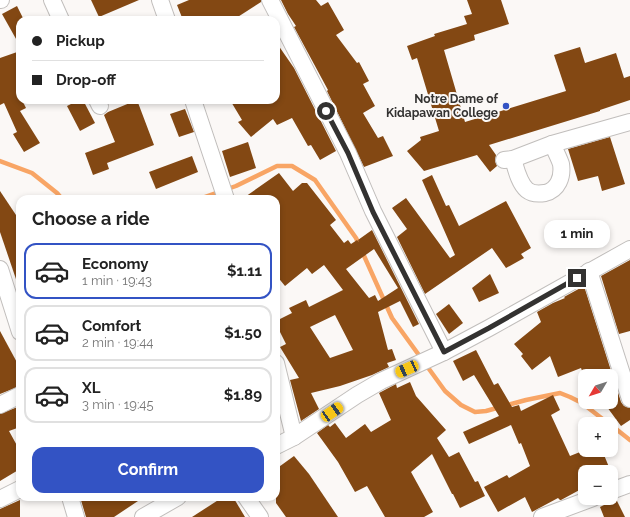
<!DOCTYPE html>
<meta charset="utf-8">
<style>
body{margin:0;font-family:Raleway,sans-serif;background:#f2f2f2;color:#222;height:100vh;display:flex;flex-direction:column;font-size:15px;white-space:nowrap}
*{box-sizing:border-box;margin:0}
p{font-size:13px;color:#767676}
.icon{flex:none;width:22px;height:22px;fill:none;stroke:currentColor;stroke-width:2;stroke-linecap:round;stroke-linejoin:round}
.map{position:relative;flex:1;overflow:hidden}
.details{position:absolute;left:16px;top:195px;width:264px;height:306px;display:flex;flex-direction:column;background:#fff;border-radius:12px;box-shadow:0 2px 6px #0003}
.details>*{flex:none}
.hud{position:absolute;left:16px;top:16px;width:264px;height:88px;border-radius:12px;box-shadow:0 2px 6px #0003;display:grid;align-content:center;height:88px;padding:0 16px;background:#fff}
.needle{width:26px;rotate:231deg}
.fabs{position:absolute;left:578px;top:369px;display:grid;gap:8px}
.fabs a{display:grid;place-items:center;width:40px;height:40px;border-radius:8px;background:#fff;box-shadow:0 2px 6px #0003;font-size:20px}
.end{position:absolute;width:18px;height:18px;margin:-9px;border:5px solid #333231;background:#fff;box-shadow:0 0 0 2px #fff}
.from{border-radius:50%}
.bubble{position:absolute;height:28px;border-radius:12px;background:#fff;box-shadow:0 2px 6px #0003;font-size:13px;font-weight:700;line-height:28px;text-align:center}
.car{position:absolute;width:12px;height:24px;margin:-12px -6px;border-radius:5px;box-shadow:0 0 3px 1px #0007;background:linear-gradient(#f5c518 24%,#345 0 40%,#f5c518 0 76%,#345 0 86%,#f5c518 0)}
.hud b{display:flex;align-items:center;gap:14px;height:38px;font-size:15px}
.hud b+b{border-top:1px solid #e0e0e0}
.hud i{width:10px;height:10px;background:#222}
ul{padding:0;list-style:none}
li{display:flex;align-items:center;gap:12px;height:56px;margin:0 8px 6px;padding:0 8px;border:2px solid #e0e0e0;border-radius:12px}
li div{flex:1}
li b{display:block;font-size:15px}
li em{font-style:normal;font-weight:700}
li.current{border-color:#3353c4}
li>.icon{width:36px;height:36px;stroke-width:1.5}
h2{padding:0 16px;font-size:18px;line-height:48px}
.cta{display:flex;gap:8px;margin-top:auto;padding:8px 16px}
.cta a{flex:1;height:46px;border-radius:12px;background:#3353c4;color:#fff;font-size:16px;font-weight:700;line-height:46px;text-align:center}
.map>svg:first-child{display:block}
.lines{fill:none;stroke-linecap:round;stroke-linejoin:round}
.stream{stroke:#f8a565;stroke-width:4.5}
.building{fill:#834813;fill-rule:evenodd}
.minor-casing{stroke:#c1bebc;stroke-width:18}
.minor{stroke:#fff;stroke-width:16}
.route{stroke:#333231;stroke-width:5}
.poi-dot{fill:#3353c4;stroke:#fbf8f6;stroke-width:1.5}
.labels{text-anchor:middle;stroke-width:4;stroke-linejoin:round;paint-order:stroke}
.poi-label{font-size:12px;font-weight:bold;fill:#333231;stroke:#fbf8f6;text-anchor:end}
</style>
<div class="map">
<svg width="630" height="517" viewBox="0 0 630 517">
<rect width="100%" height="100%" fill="#fbf8f6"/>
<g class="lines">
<g class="stream">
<path d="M0,161L32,173L57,193L62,199"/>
<path d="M199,199L236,186L277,166H292L315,180L356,238L392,318L445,391L461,405L475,412L486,411L526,400L560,393L570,397L582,403L609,424"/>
<path d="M611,425L630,440"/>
</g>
</g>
<g class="building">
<path d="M91,0H139L99,17Z"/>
<path d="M189,0H261V2L233,20H183L177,5Z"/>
<path d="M281,0H316L321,6L328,2L344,30L336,35L357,63L359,62L369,81L363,84L375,106L363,113L378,138L383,136L393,156L364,167L327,91L328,90L294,27L296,26L288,14Z"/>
<path d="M467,0H501L509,24L474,35L475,40L444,50L465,122L566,91L554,55L580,47L585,63L616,53L624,78L630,76V100L600,110V111L489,145L496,155L495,161L497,166L490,172L477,155L424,171L407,151L421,140L420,137L439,131L417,58L412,60L407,46L435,36L434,34L467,24L464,16L472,14Z"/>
<path d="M17,6L24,20H20V46L2,14Z"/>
<path d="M276,42L294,68L336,151L320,160L311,145L308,146L292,118L277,125L273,119L251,137L238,122L242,120L230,100H276Z"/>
<path d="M20,51V100H22L26,108L20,111L40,143L24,152L13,134L17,132L4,103L0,105V58Z"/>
<path d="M79,100H83L95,123L80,131L67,106Z"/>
<path d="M137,100L154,145L107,163L109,169L93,175L85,153L115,142L104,115L108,112Z"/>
<path d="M185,109L194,132L179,137L170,114Z"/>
<path d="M610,137L625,184L602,191L598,176L578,181L568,149Z"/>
<path d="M248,142L256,168L230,177L222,151Z"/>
<path d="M192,156L198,172L156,189L149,172Z"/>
<path d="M279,173L293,191L302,183H307L336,220L330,225L344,243L348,240L351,244L357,240L359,242L358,240L372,230L419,324L413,327L400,301L378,312L388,350L392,349L396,360L387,363L389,367L372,375L340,386L311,393L319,409L301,421L290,380L299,378L280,347L286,344L276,324V321L292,313L289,308L306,300L309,307L343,290L324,265L312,274L307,268L285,286L276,275V199H242ZM374,249L398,288L378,301L375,295L369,298L346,269ZM335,315L353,350L330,358L310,327Z"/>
<path d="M432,175L446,206L449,205L459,226L506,201L531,248L521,254L524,258L506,268L492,248L425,294L397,237L407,229L392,208L406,198L450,258L455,255L422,180Z"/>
<path d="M0,191L20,221V285H18L0,232Z"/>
<path d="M630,260V331L619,334L601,276Z"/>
<path d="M490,274L499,293L479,302L472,288Z"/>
<path d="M584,286L621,402L624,406L630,408V420L621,426L607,407L611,404V376H584L581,368L558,377L550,356L532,370L521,356L523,354L514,344L541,322L537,312L553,303L565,298L564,297Z"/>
<path d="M449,304L463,323L449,334L436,314Z"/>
<path d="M0,331L20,368V386L0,394Z"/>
<path d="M476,350L494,385L498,383L512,407L519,405L521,411L553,395L560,410L551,415L570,456L585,450H602L611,472H585V487L561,500H560L558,498L532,512L525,497L498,512L484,487L507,475L509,478L530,466L521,443L519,444L511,425L469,444L463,432L499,416L474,375L463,381L453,361Z"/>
<path d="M410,382L416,396L446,430L437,438L449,457L459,452L475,482L478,481L485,496L460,508L453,494H452L432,454L411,472L433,512L424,517H385L367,486L355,492L338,462L317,433L328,425L330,427L335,423L346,438L365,424L371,432L391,420L379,393L396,384L397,388Z"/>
<path d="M20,406V427L9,431L20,451V469L0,481V414Z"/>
<path d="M294,456L309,474L338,517H286L276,503V469Z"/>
<path d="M80,497H144L114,517H86Z"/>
<path d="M223,497H233L245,517H192Z"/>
<path d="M616,499L625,517H604L600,507Z"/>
<path d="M20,500V517H0V509Z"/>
</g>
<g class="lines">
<defs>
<g id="minor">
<path d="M0,0H1"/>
<path d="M52,0L61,20"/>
<path d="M160,0L167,20"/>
<path d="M270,0L348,153L373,211L444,352"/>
<path d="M97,100L100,106"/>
<path d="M193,100L226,199"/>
<path d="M513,159C516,169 519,183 527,190C532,194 539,194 545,193C558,190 563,177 561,164C559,158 555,150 552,144"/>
<path d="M504,160L513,159L552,144L630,122"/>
<path d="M0,269L20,332"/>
<path d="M589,271L630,399"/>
<path d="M276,363L294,437"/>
<path d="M0,405L20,395"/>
<path d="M276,446L294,437L357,395L381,381L444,352L489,328L630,249"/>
<path d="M611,491L630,484"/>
<path d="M70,497L76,517"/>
<path d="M246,497L260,517"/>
<path d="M0,499L20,489"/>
<path d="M143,517L178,497"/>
<path d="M542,517L593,498"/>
</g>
</defs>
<use href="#minor" class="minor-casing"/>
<use href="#minor" class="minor"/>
</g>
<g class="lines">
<path class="route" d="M326,111L348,153L373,212L444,352L489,328L577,278"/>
</g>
<circle class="poi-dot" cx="506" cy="106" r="4"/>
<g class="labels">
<g class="poi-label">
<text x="498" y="103">Notre Dame of<tspan x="498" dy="14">Kidapawan College</tspan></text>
</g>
</g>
</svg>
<div class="fabs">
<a><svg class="needle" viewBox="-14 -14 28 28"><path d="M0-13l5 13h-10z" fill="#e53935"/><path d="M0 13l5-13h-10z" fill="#767676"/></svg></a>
<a>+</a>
<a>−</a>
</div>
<i class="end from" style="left:326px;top:111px"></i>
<i class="end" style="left:577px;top:278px"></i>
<div class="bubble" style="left:544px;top:220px;width:66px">1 min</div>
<i class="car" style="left:407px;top:369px;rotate:246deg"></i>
<i class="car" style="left:332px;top:412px;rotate:56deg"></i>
<div class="hud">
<b><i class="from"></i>Pickup</b>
<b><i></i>Drop-off</b>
</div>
<section class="details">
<h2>Choose a ride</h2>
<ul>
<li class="current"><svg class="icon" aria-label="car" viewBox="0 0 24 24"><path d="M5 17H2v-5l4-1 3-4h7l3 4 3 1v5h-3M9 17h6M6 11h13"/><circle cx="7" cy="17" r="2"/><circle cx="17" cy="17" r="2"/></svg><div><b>Economy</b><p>1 min · 19:43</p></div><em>$1.11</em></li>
<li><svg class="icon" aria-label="car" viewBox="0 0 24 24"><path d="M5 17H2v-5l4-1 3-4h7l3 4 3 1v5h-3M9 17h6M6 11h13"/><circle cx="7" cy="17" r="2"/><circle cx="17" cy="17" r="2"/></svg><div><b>Comfort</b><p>2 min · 19:44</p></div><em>$1.50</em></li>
<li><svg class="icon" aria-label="car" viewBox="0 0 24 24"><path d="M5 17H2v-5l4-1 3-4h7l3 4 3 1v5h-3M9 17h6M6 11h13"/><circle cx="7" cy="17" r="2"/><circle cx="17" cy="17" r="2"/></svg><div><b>XL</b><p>3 min · 19:45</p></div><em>$1.89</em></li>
</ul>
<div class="cta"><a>Confirm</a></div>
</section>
</div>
